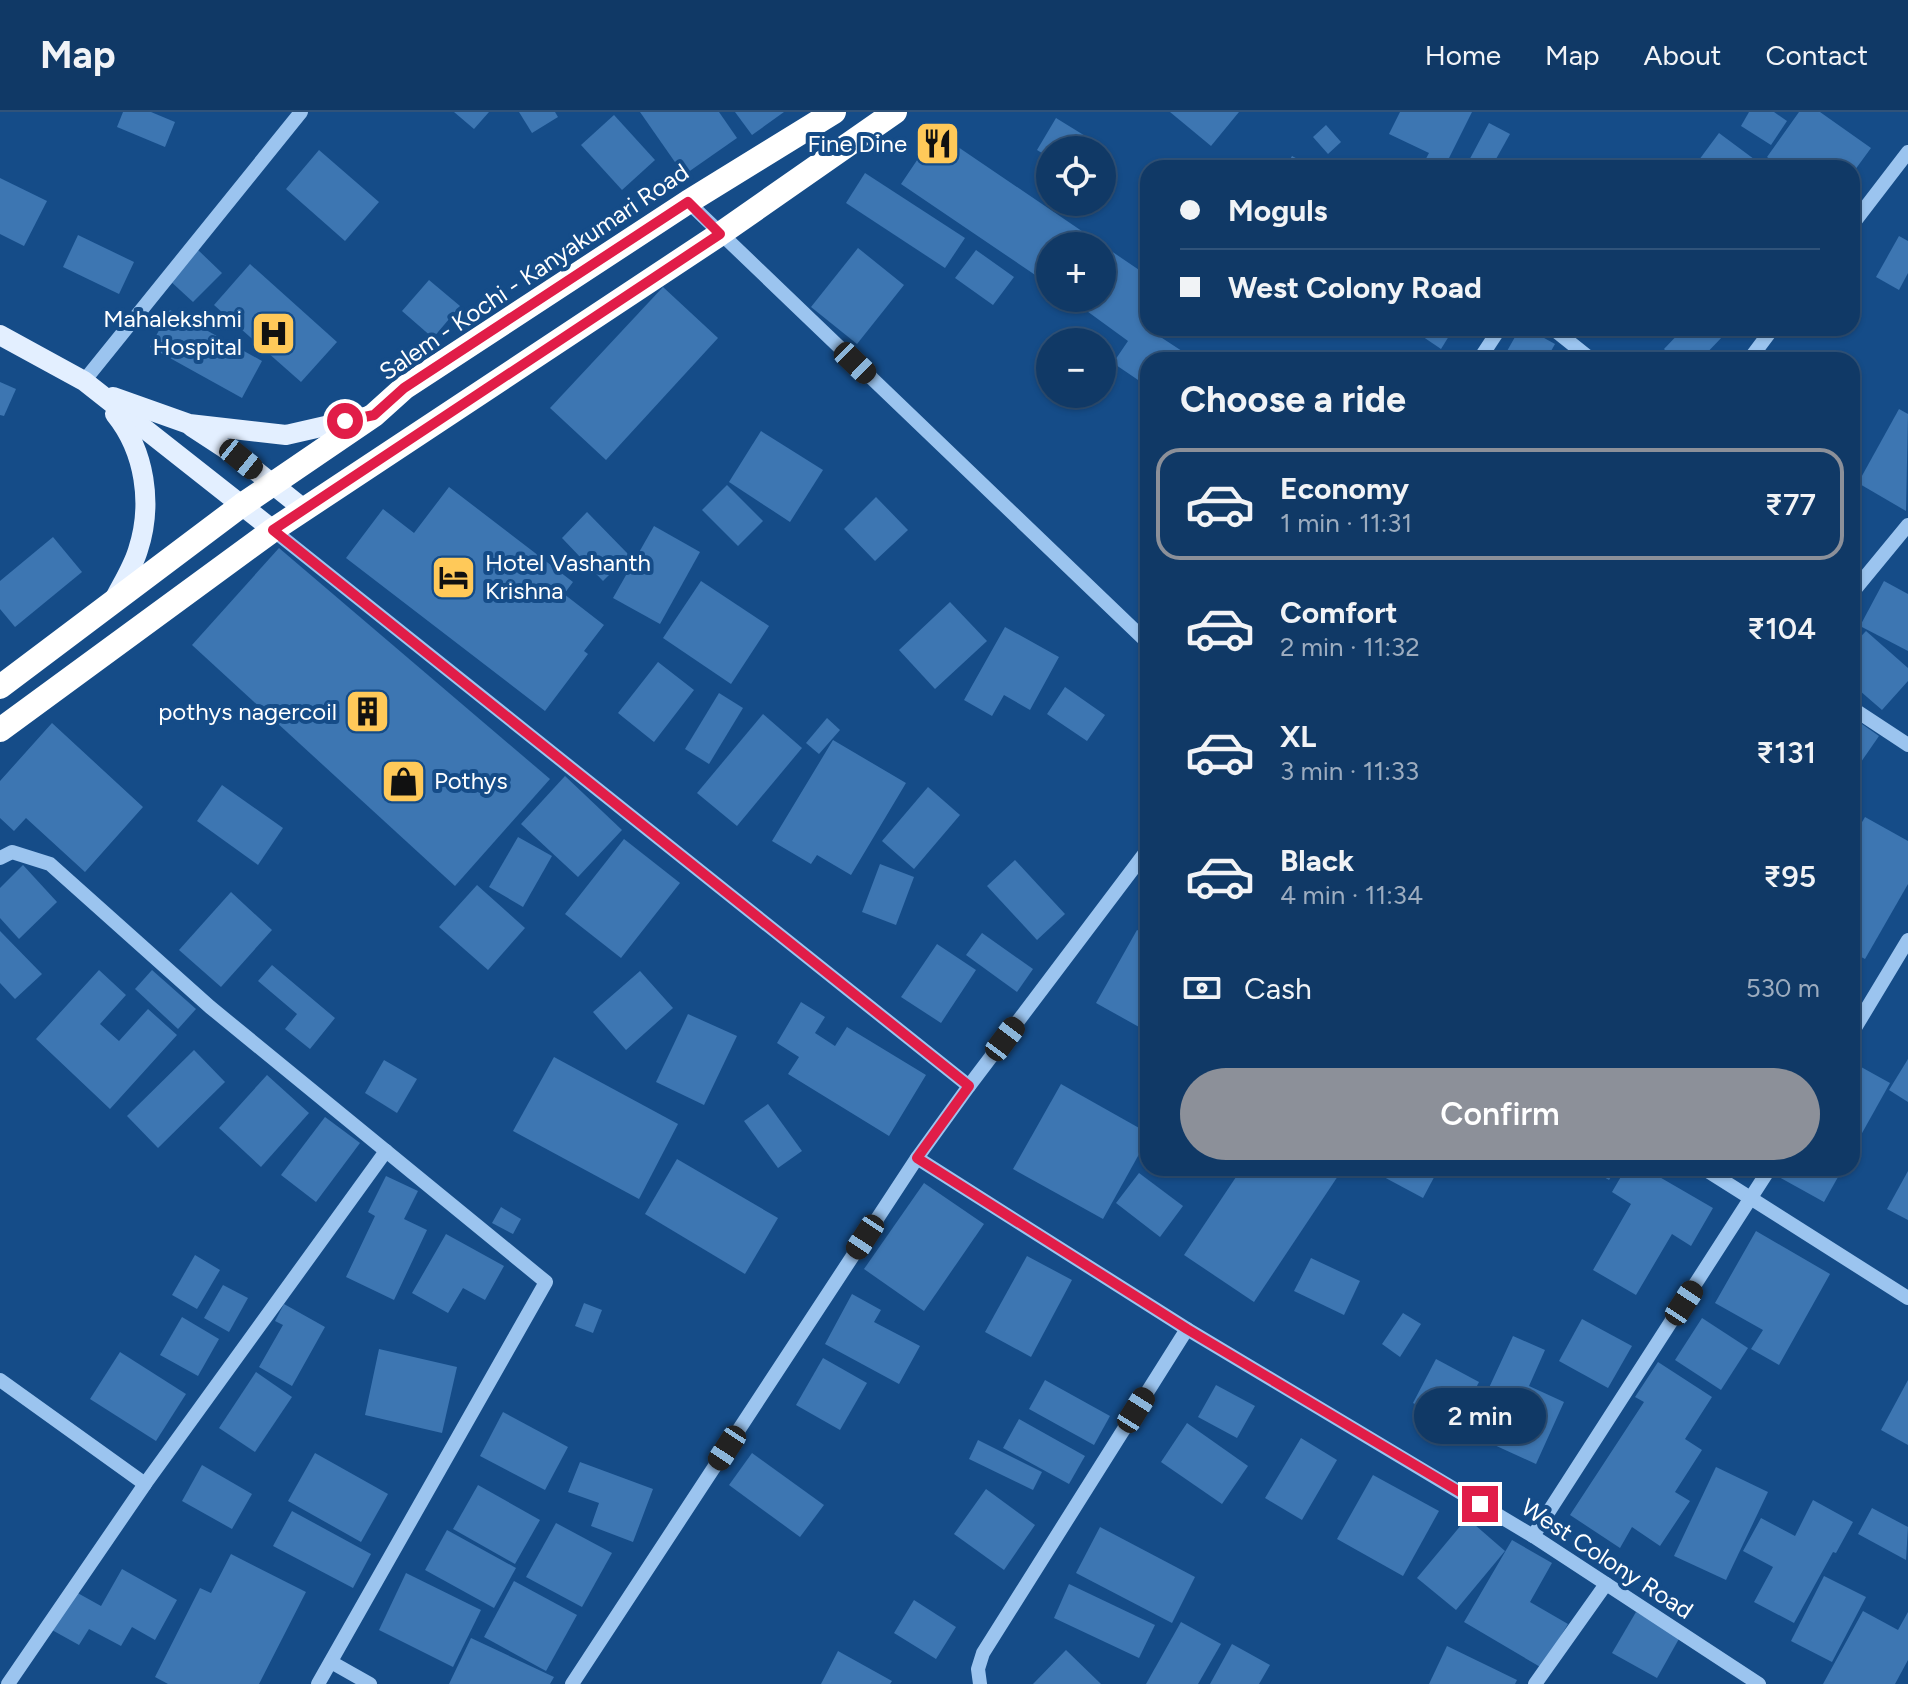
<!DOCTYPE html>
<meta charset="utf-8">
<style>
body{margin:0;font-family:Figtree,sans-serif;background:#19406c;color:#f1f3f6;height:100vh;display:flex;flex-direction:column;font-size:30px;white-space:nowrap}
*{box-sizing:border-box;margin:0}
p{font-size:26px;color:#9cacbf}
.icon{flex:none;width:44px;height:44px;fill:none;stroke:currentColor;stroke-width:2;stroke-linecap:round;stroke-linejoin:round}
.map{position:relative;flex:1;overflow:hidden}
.details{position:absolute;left:1140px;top:240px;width:720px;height:824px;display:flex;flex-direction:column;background:#103966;border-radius:24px;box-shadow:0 2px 6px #0004,0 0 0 2px #30537a}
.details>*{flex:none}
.guide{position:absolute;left:1140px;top:48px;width:720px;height:176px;border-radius:24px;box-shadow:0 2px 6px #0004,0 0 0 2px #30537a;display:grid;align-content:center;height:176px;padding:0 40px;background:#103966}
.fabs{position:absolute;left:1036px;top:24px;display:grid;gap:16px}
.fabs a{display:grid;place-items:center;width:80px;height:80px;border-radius:50%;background:#103966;box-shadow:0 2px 6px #0004,0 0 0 2px #30537a;font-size:40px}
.end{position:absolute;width:36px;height:36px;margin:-18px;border:10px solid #e11d48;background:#fff;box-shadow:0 0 0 4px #fff}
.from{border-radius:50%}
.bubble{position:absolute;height:56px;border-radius:28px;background:#103966;box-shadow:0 2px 6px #0004,0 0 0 2px #30537a;font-size:26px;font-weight:600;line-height:56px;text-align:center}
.car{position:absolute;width:24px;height:48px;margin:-24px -12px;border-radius:10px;box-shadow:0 0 6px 2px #0007;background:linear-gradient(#222 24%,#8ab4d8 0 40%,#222 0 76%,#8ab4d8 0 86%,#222 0)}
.guide b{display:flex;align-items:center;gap:28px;height:76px;font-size:30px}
.guide b+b{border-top:2px solid #30537a}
.guide i{width:20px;height:20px;background:#f1f3f6}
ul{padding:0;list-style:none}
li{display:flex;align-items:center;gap:24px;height:112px;margin:0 16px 12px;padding:0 24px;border:4px solid transparent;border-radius:24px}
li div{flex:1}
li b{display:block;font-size:30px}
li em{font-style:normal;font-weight:600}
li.on{border-color:#8c9099}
li>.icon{width:72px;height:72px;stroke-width:1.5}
h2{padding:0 40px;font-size:36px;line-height:96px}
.pay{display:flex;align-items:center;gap:20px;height:88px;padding:0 40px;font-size:30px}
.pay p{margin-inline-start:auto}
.button{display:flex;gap:16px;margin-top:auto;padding:16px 40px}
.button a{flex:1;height:92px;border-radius:48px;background:#8c9099;color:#fff;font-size:32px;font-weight:600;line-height:92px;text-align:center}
header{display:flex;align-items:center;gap:48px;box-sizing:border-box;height:112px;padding:0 40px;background:#103966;border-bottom:2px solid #30537a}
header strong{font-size:38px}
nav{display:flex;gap:44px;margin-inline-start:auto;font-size:28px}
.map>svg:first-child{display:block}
.building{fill:#3d76b2}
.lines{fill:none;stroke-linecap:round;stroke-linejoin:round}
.minor{stroke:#9bc4ef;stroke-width:14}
.major{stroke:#e3efff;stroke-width:20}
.highway{stroke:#fff;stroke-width:24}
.route{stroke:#e11d48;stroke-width:10}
.labels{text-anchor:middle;stroke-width:8;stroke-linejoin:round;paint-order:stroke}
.poi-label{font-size:24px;fill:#fff;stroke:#154c88;text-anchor:end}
.street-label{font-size:24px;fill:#fff;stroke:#154c88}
</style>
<header>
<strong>Map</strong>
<nav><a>Home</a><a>Map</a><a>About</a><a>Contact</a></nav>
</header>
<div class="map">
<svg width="1908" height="1572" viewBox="0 0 1908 1572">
<rect width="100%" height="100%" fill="#154c88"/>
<g class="building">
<path d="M123,0H151L175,10L165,35L117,15Z"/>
<path d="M454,0H489L474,17Z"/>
<path d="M519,0H555L558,5L532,21Z"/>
<path d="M640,0H719L737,26L684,63Z"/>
<path d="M735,0H784L752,23Z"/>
<path d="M1170,0H1239L1211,34Z"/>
<path d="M1400,0H1472L1444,56H1421L1429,41L1389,22Z"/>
<path d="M1749,0H1774L1787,9L1771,33L1741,14Z"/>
<path d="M1799,0H1820L1871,36L1852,62V56H1783L1767,45Z"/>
<path d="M614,3L655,48L622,78L581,33Z"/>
<path d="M1056,6L1108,38L1102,47V38H1050V46L1037,38Z"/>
<path d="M1489,11L1510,22L1491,56H1465Z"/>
<path d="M1326,13L1341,30L1328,42L1313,25Z"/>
<path d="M936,20L1148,164V216H1165L1159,224L1185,241L1180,248H1148L1147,274L1113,251L1128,229L1069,186H1102V134H1050V173L901,72Z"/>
<path d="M1719,21L1766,56H1693Z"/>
<path d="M319,38L379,90L345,129L286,77Z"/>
<path d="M1292,44L1314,56H1285Z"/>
<path d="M865,61L965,126L945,156L846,91Z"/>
<path d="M0,66L47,89L24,134L0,122Z"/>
<path d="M78,123L134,150L119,182L63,155Z"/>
<path d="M1899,124L1908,129V161L1899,178L1876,165Z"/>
<path d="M858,136L904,173L857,232L811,195Z"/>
<path d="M197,137L222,161L193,190L168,167Z"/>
<path d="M976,138L1014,165L993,193L955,166Z"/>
<path d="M250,152L337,230L301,270L214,193Z"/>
<path d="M429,168L460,194L433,226L402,199Z"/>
<path d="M663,175L718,226L606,348L550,296Z"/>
<path d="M170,198L262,249L242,286L150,235Z"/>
<path d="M1410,216H1454L1441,237Z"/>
<path d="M1520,216H1526L1555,232L1546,248H1502Z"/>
<path d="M1684,216H1719L1725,222L1700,248H1675L1664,237Z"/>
<path d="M0,270L16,277L4,304L0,303Z"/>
<path d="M1899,297L1908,302L1906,399L1858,371Z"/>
<path d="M761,319L823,358L790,410L729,370Z"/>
<path d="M727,373L763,409L738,434L702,398Z"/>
<path d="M449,375L573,470L564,482L604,513L584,539L588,542L545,599L346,446L383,397L414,421Z"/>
<path d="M876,385L908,418L875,449L844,417Z"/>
<path d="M587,400L629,443L603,469L562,426Z"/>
<path d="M654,414L700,440L660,512L613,486Z"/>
<path d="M53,425L82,460L15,515L0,497V469Z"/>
<path d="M279,436L550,667L455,774L192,533Z"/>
<path d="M701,469L769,514L731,572L663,526Z"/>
<path d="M1884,469L1908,482V539L1860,514Z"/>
<path d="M950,490L987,529L935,577L899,538Z"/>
<path d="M1005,515L1059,545L1030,598L1004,583L992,604L964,588Z"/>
<path d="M1866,519L1908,556V569L1882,598L1852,572V534Z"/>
<path d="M658,550L694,578L654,630L618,601Z"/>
<path d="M1065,575L1105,603L1087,629L1047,602Z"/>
<path d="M719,581L743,596L709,652L685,637Z"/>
<path d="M763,602L802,636L737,714L697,681Z"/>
<path d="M1852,605L1879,624L1852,663Z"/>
<path d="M827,606L840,618L819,642L806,631Z"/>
<path d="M52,611L143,695L85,760L26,706L14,719L0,706V669Z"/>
<path d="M833,628L906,671L851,763L817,743L811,752L772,729Z"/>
<path d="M565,664L622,718L578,765L521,712Z"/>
<path d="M222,673L283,716L258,753L197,709Z"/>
<path d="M928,675L960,703L914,757L882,729Z"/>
<path d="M1865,705L1908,729V772L1865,847L1852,840V727Z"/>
<path d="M518,725L552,744L523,795L489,775Z"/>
<path d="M624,727L680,771L621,846L565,802Z"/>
<path d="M1015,748L1065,802L1037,828L987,774Z"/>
<path d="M880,752L914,765L896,813L862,800Z"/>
<path d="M23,753L57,790L19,827L0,806V776Z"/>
<path d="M477,773L525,816L488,858L439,815Z"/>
<path d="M231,780L272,818L221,875L179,838Z"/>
<path d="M1137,818L1148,823V920L1096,891Z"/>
<path d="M0,819L42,862L15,887L0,871Z"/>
<path d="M982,821L1033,857L1017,880L966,843Z"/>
<path d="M937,832L976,858L941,911L901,885Z"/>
<path d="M272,853L335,906L310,937L285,917L297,902L258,869Z"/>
<path d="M99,858L126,883L100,912L119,929L148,897L177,923L110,997L36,927Z"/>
<path d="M152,858L196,897L178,917L135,877Z"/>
<path d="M640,859L673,896L626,938L593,900Z"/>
<path d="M801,890L825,905L815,921L835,934L847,915L926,963L889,1024L788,962L799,945L777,931Z"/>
<path d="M688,902L737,924L704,993L656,970Z"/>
<path d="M194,938L225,970L158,1036L127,1004Z"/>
<path d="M554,945L678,1012L639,1087L513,1019Z"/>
<path d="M1908,947V990L1889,978Z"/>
<path d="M384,948L417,967L397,1001L365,981Z"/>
<path d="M1852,950L1890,971L1852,1039Z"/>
<path d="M267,963L309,1001L261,1055L219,1016Z"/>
<path d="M1061,972L1148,1021V1026L1103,1107L1013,1057Z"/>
<path d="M768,992L802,1039L778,1056L744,1009Z"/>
<path d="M325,1005L360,1031L316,1090L281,1063Z"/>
<path d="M677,1047L778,1106L745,1162L645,1102Z"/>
<path d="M1242,1056H1325L1338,1064L1254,1190L1184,1143Z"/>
<path d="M1367,1056H1439L1423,1086Z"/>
<path d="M1588,1056H1617L1609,1068Z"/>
<path d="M1626,1056H1644L1713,1096L1691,1134L1672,1122L1636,1183L1593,1158L1631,1092L1612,1080Z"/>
<path d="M1782,1056H1843L1824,1090L1777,1064Z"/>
<path d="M1908,1059V1108L1887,1097Z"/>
<path d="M1139,1061L1183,1094L1160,1125L1116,1091Z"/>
<path d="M386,1064L418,1079L404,1107L427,1118L394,1188L346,1165L375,1104L368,1100Z"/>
<path d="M924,1071L984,1112L924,1199L864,1157Z"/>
<path d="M501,1095L521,1107L513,1122L492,1111Z"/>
<path d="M1756,1119L1830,1162L1779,1253L1751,1237L1763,1218L1715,1191Z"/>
<path d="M446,1122L504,1154L485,1188L463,1176L448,1201L412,1181Z"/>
<path d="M195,1143L220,1158L197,1197L172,1183Z"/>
<path d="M1027,1144L1072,1168L1031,1245L985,1220Z"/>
<path d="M1311,1146L1360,1169L1344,1203L1294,1179Z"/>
<path d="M223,1173L248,1186L229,1220L204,1206Z"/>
<path d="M852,1182L881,1198L874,1210L920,1234L899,1272L825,1232Z"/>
<path d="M584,1191L602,1198L593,1221L575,1214Z"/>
<path d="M284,1192L325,1215L292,1274L259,1255L283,1213L275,1209Z"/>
<path d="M1403,1201L1421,1212L1400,1245L1382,1232Z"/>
<path d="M182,1205L219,1227L198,1264L160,1243Z"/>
<path d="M1702,1206L1748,1236L1721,1278L1675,1248Z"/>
<path d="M1582,1207L1632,1234L1608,1276L1559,1249Z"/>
<path d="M1513,1224L1545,1238L1529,1274L1564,1290L1536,1352L1468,1321Z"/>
<path d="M379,1237L457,1255L442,1321L365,1303Z"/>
<path d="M120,1240L186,1282L156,1329L90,1287Z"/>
<path d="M823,1246L867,1271L840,1318L796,1293Z"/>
<path d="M1436,1247L1479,1270L1456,1314L1413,1291Z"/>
<path d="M1658,1250L1712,1285L1685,1327L1702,1338L1675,1380L1690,1389L1660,1434L1632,1415L1620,1436L1570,1403L1644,1290L1635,1285Z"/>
<path d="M256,1260L292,1285L255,1340L219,1316Z"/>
<path d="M1045,1268L1110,1304L1094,1333L1029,1297Z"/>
<path d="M1908,1268V1333L1881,1318Z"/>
<path d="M1216,1273L1255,1294L1237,1326L1198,1305Z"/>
<path d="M503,1300L568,1335L545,1378L480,1344Z"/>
<path d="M1019,1307L1085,1344L1069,1372L1003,1336Z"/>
<path d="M1187,1311L1248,1354L1222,1392L1161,1350Z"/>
<path d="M1301,1326L1337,1348L1302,1408L1265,1386Z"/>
<path d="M978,1328L1042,1360L1033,1378L969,1347Z"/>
<path d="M315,1341L388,1382L361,1430L288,1389Z"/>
<path d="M752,1341L824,1393L800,1425L729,1373Z"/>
<path d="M580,1350L653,1377L633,1430L591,1414L599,1391L568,1380Z"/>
<path d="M202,1353L252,1382L232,1417L182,1389Z"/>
<path d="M1716,1355L1768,1380L1726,1468L1674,1444Z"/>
<path d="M1373,1363L1439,1399L1403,1464L1337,1427Z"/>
<path d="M478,1373L540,1408L515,1452L453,1417Z"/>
<path d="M986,1377L1035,1413L1004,1458L954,1422Z"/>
<path d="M1813,1388L1853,1410L1836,1441L1833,1440L1794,1511L1754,1490L1773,1455L1743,1439L1761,1406L1795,1424Z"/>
<path d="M1872,1396L1908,1415L1906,1448L1858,1422Z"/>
<path d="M292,1399L371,1442L353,1476L273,1434Z"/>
<path d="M1467,1406L1505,1439L1456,1498L1417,1466Z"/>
<path d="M556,1411L612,1441L582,1495L526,1465Z"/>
<path d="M1100,1415L1195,1465L1172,1511L1076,1461Z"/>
<path d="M447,1418L516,1456L494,1496L425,1458Z"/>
<path d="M1512,1428L1552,1451L1530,1490L1568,1512L1542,1556L1464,1510Z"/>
<path d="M231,1442L306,1480L259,1572H168L155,1565L200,1476L211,1481Z"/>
<path d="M122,1457L177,1488L155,1528L132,1515L121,1534L89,1517L79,1533L52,1518L74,1479L101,1494Z"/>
<path d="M406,1461L481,1498L453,1555L379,1518Z"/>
<path d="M1824,1464L1866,1485L1832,1550L1791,1529Z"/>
<path d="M514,1469L577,1503L546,1559L484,1525Z"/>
<path d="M1069,1472L1155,1513L1139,1546L1054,1506Z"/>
<path d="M914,1488L956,1515L936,1547L894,1521Z"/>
<path d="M1863,1499L1898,1518L1908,1500V1548L1895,1572H1823Z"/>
<path d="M1636,1500L1680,1525L1657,1566L1612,1541Z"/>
<path d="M1181,1510L1221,1532L1198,1572H1146Z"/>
<path d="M471,1526L554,1565L550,1572H449Z"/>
<path d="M1232,1532L1270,1553L1259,1572H1210Z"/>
<path d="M1447,1534L1517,1568L1515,1572H1429Z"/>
<path d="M1066,1538L1101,1572H1033Z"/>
<path d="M838,1539L892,1569L890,1572H821Z"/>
</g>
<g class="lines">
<g class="minor">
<path d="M688,90L1148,531"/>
<path d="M1852,113L1908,40"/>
<path d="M1552,216L1592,248"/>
<path d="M1479,248L1500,216"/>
<path d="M1749,248L1773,216"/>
<path d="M84,269L301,0"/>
<path d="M273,418L969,974L917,1046L1187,1217L1533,1424L1759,1572"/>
<path d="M1852,481L1908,413"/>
<path d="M1852,596L1908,633"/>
<path d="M0,746L12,740L50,752L210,895L546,1170L318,1572"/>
<path d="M1852,921L1908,828"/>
<path d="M969,974L1148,737"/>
<path d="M1703,1056L1908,1186"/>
<path d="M0,1268L145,1372"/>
<path d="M1533,1424L1770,1056"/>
<path d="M331,1550L370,1572"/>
<path d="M8,1572L145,1372L386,1039"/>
<path d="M572,1572L917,1046"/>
<path d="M980,1572L978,1557L983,1541L1187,1217"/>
<path d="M1535,1572L1606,1472"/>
</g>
<g class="major">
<path d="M0,223L84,269L273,418"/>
<path d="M113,285L189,312L286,323L369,304"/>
<path d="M192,315L241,347L305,398"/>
<path d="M114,488C122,472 133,455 138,438C153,392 145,339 115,302"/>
</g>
<g class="highway">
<path d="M0,575L242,393L374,303L404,276L688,90L834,0"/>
<path d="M0,618L273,418L720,122L895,0"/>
</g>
</g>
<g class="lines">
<path class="route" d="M345,309L374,303L404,276L688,90L720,122L273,418L969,974L917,1046L1187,1217L1480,1392"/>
</g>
<defs>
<symbol id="restaurant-square" viewBox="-11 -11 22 22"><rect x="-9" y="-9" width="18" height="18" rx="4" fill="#ffc959" stroke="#154c88"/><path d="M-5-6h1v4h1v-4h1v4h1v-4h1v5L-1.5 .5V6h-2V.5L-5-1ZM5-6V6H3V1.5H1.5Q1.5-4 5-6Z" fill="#111"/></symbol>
<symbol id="hospital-square" viewBox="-11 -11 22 22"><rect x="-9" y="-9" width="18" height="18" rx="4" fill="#ffc959" stroke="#154c88"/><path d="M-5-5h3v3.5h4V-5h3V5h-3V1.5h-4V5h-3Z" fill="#111"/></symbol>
<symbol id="hotel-square" viewBox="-11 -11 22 22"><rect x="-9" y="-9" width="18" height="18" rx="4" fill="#ffc959" stroke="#154c88"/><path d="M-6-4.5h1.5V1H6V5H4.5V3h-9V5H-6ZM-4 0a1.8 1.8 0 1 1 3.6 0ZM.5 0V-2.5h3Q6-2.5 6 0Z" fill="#111"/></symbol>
<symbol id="building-square" viewBox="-11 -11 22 22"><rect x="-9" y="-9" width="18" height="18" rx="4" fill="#ffc959" stroke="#154c88"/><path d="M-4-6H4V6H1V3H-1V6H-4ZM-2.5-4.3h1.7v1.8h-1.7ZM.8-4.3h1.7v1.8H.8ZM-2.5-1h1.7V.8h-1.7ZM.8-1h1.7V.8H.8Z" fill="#111"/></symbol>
<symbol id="shop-square" viewBox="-11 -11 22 22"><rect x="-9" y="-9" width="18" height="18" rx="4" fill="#ffc959" stroke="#154c88"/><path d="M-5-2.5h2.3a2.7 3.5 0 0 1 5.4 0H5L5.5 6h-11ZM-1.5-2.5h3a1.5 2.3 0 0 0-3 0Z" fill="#111"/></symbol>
</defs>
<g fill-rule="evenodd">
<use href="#restaurant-square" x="912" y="6" width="51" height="51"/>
<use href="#hospital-square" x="248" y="196" width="51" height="51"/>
<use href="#hotel-square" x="428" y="440" width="51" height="51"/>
<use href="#building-square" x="342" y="574" width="51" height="51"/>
<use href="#shop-square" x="378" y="644" width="51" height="51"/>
</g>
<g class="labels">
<g class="poi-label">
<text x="907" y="40">Fine Dine</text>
<text x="242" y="215">Mahalekshmi<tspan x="242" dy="28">Hospital</tspan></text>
<text x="485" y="459" text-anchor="start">Hotel Vashanth<tspan x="485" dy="28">Krishna</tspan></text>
<text x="337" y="608">pothys nagercoil</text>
<text x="434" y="677" text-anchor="start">Pothys</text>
</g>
<g class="street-label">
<text transform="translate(534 160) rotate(-34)" y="8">Salem - Kochi - Kanyakumari Road</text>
<text transform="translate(1607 1447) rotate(33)" y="8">West Colony Road</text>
</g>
</g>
</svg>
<div class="fabs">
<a><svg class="icon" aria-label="locate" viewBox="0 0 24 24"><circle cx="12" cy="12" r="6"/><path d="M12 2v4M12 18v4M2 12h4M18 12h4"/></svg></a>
<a>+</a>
<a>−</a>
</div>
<i class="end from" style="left:345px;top:309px"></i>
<i class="end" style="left:1480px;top:1392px"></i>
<div class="bubble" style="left:1414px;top:1276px;width:132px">2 min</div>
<i class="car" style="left:855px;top:251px;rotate:134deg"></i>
<i class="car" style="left:241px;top:347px;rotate:129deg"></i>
<i class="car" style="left:1005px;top:927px;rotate:37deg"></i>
<i class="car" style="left:865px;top:1125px;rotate:213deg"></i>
<i class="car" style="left:1684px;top:1191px;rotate:33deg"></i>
<i class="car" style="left:1136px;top:1298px;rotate:32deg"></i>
<i class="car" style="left:727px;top:1336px;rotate:213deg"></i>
<div class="guide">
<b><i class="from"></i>Moguls</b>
<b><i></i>West Colony Road</b>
</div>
<section class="details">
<h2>Choose a ride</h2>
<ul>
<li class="on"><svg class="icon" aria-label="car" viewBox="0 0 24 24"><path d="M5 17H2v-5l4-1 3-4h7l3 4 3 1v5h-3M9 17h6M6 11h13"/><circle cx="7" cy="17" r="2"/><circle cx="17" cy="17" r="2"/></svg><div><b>Economy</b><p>1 min · 11:31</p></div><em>₹77</em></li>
<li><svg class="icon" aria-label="car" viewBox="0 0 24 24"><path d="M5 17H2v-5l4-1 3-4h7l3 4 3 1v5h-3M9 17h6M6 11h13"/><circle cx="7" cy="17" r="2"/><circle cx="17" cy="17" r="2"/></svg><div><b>Comfort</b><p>2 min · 11:32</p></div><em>₹104</em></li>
<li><svg class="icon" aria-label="car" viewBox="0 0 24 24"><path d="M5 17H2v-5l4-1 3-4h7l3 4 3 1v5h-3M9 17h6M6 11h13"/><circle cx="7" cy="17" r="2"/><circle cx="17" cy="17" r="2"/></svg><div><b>XL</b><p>3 min · 11:33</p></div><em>₹131</em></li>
<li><svg class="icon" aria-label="car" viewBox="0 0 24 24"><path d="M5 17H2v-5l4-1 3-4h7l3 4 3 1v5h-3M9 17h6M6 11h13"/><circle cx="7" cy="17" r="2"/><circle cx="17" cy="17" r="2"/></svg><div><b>Black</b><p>4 min · 11:34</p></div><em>₹95</em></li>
</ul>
<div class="pay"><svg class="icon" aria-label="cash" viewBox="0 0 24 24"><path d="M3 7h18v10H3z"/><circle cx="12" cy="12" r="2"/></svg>Cash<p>530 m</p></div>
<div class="button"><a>Confirm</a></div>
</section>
</div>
